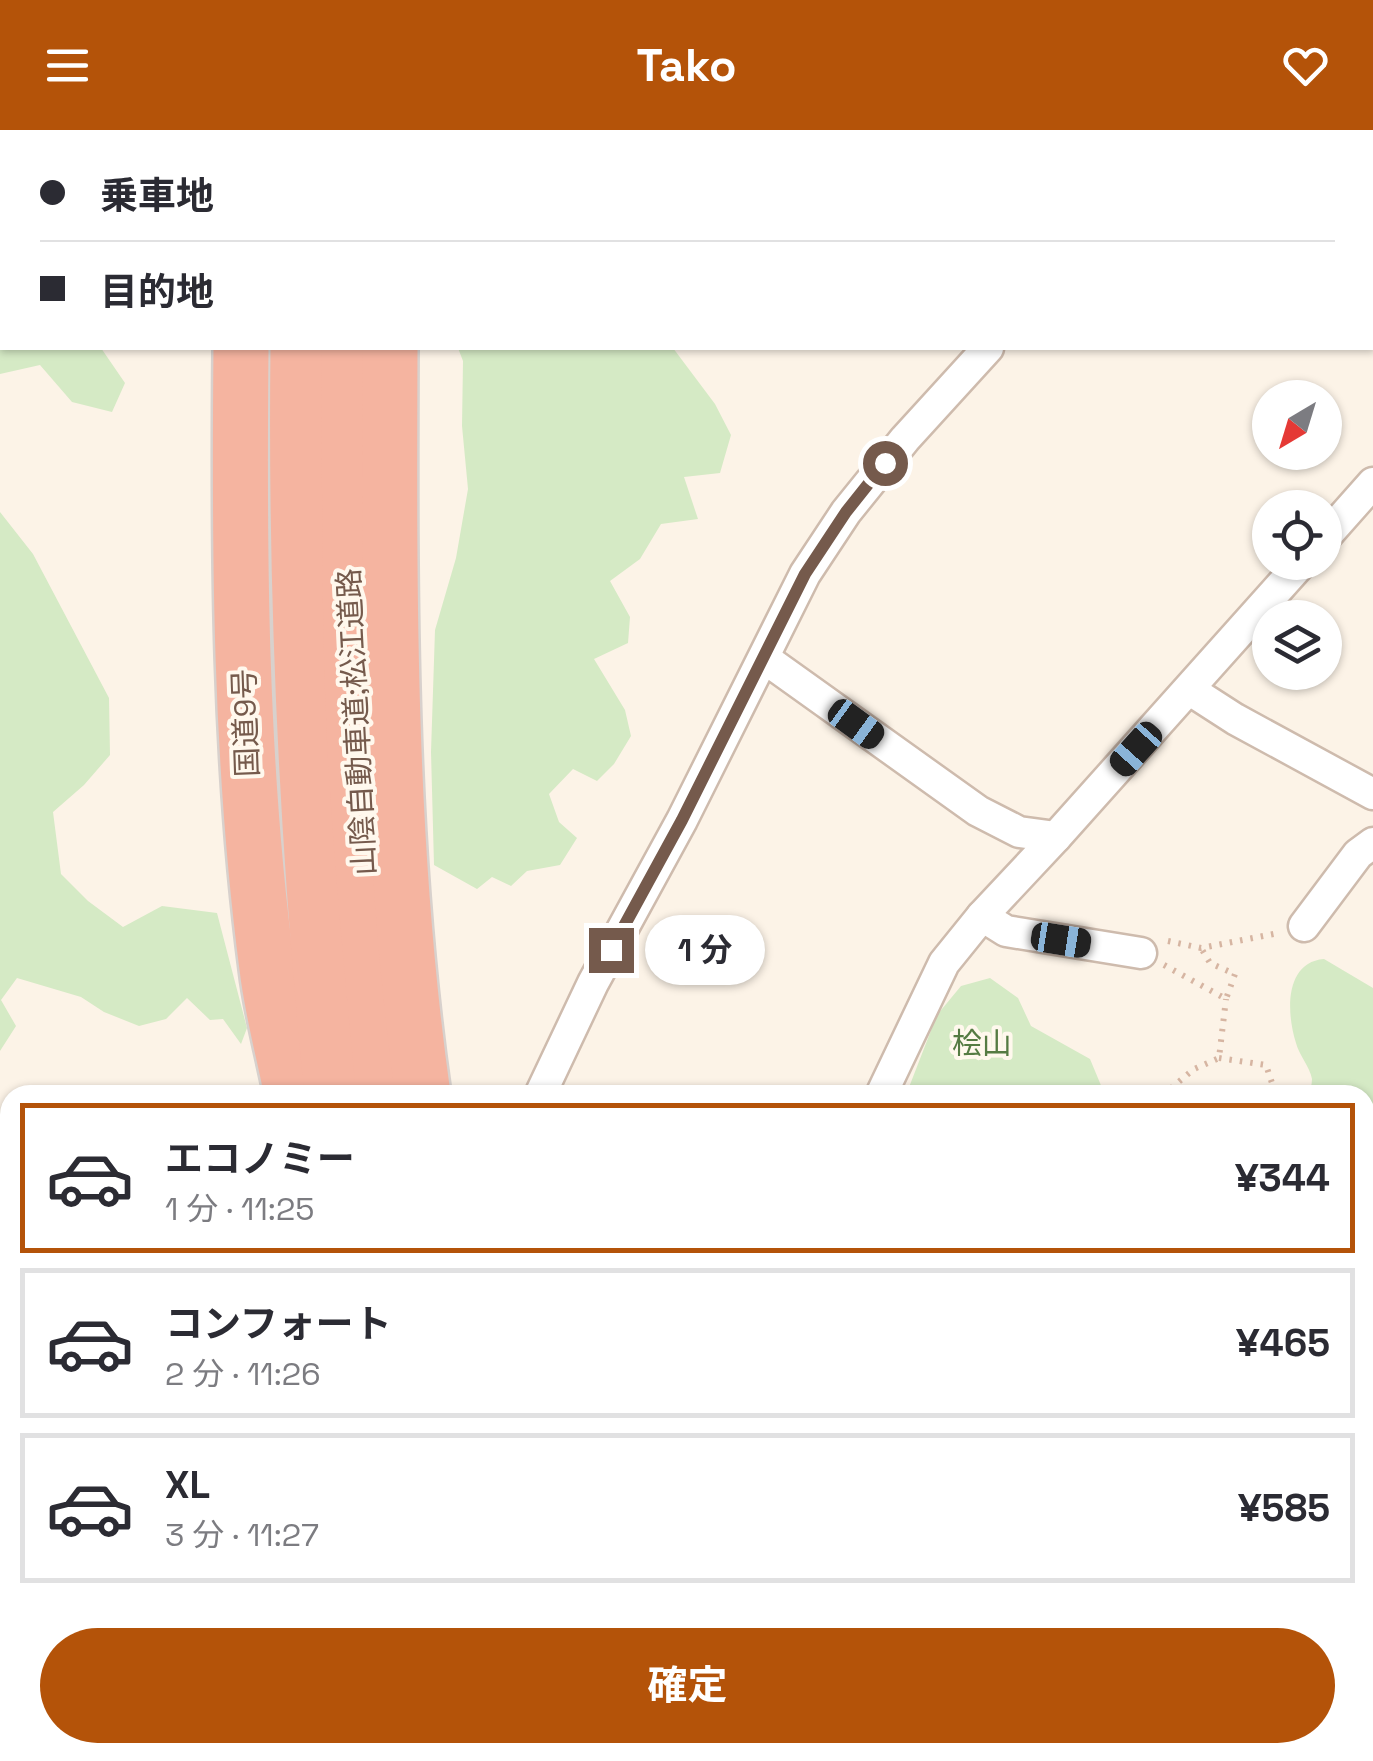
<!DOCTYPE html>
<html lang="ja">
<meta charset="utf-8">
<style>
body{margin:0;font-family:"Space Grotesk","Noto Sans JP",sans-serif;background:#f7f7f7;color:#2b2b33;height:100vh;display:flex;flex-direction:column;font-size:38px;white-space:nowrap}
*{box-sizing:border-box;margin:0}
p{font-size:32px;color:#7c7c81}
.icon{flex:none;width:55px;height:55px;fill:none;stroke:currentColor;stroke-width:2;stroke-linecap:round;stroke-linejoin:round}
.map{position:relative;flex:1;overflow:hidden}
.sheet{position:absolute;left:0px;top:955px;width:1375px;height:678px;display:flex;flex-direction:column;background:#fff;border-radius:30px 30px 0 0;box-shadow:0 2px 8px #0004}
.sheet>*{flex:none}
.guide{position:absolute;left:0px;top:0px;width:1375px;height:220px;box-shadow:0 2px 8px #0004;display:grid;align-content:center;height:220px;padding:0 40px;background:#fff}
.needle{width:65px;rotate:218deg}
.controls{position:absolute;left:1252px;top:250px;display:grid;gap:20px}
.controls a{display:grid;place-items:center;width:90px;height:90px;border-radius:50%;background:#fff;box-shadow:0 2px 8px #0004;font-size:50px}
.end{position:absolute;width:45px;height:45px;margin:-22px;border:12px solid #755a4c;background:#fff;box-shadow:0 0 0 5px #fff}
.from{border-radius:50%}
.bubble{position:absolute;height:70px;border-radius:35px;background:#fff;box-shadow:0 2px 8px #0004;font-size:32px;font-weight:700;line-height:70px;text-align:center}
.car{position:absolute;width:30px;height:60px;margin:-30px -15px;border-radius:12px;box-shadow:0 0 8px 2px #0007;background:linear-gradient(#222 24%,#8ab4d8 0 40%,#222 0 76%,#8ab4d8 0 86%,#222 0)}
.guide b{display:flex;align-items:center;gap:35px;height:95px;font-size:38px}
.guide b+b{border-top:2px solid #e1e1e2}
.guide i{width:25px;height:25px;background:#2b2b33}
ul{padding:18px 0 0;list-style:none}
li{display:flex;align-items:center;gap:30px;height:150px;margin:0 20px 15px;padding:0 20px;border:5px solid #e1e1e2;border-radius:0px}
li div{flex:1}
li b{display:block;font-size:38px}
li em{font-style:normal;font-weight:700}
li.on{border-color:#b45309}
li>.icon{width:90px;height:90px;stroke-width:1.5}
.button{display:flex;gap:20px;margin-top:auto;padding:20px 40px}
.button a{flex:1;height:115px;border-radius:60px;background:#b45309;color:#fff;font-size:40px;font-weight:700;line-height:115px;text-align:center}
header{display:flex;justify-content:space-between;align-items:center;height:130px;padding:0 40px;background:#b45309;color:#fff;font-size:45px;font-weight:700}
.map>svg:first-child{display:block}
.green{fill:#d5eac5}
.building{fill:#f1d2bf}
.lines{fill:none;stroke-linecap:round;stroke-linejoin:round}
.street-casing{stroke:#cebbad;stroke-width:35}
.highway-casing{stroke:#d8d1cd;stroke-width:60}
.path{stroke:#d6b5a2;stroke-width:6;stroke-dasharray:2.5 8;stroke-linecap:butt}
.street{stroke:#fff;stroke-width:30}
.highway{stroke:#f5b4a0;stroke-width:55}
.route{stroke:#755a4c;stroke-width:12}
.labels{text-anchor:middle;stroke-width:8;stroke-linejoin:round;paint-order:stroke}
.street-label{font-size:30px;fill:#755a4c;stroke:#fff8ed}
.park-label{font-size:30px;fill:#557b43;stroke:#fff8ed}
</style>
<header><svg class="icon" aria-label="menu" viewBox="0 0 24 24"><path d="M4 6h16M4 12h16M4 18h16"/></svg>Tako<svg class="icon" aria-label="heart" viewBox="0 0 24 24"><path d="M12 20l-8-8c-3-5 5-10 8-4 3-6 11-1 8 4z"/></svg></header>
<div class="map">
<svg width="1373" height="1631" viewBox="0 0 1373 1631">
<rect width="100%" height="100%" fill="#fcf3e7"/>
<g class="green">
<path d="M0,0H58L2,2V218H101L125,253L112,282L72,272L40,235L0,244Z"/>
<path d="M458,218H673L715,274L731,305L720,343L684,347L698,389L661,394L640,429L610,451L630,487L628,513L594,529L625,580L631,606L614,634L597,651L573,639L549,664L559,692L577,708L560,735L527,741L511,756L492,747L477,759L434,735L431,622L435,500L456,428L468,359L462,296L463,231Z"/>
<path d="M0,382L33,424L109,568L110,625L84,655L53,682L61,744L88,771L123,797L162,776L217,783L247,898L241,914L223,889L210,890L187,868L166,889L139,896L104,882L81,867L17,848L1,870L16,896L0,921Z"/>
<path d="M1324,829L1373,858V1093L1365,1083V965H1309C1310,960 1312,955 1312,949C1310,937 1299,925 1296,913C1286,882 1285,832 1324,829Z"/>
<path d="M990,848L1018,868L1031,896L1090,929L1105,965H906L937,885L961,856Z"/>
<path d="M0,1064L10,1085V1498L0,1505Z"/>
<path d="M648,1623H1036L1026,1631H652Z"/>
</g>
<path class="building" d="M229,1622H319L326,1631H236Z"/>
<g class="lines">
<defs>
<g id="street">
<path d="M713,0L716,2"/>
<path d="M1188,2L1190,0"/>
<path d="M1325,407L1373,353"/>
<path d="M764,528L978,681L1019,702L1056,707L1302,432"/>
<path d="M1190,560L1235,589L1373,664"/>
<path d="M982,786L1006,801L1141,823"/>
<path d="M1304,796L1358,724L1373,713"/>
<path d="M540,965L593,853L682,690L805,444L846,382L905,309L988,218"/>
<path d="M881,965L944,833L982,786L1056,707"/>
<path d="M1365,1392L1373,1396"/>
<path d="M1275,1622L1292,1631"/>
<path d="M105,1631L115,1622"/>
<path d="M410,1631L416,1622"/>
<path d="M1179,1631L1183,1622"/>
</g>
<g id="highway">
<path d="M242,0V2"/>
<path d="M301,2V0"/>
<path d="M350,2V0"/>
<path d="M395,2V0"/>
<path d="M241,218C239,425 240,633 267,838C272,881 284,923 292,965"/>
<path d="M298,218C295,467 307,717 332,965"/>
<path d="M349,218C350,358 348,498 356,638C363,747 373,856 384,965"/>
<path d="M390,218C389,466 388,719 423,965"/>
<path d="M445,1622L448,1631"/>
<path d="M489,1622L492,1631"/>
<path d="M540,1622L543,1631"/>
<path d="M585,1622L588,1631"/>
</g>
</defs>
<use href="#street" class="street-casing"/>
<use href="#highway" class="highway-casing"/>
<g class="path">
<path d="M1168,811L1201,818L1279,803"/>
<path d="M1164,835L1226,869L1235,844L1210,833L1201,818"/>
<path d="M1219,928L1266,935L1276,965"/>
<path d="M1163,965L1194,939L1219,928L1226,869"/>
</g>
<use href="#street" class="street"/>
<use href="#highway" class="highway"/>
</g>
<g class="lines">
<path class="route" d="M611,820L682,690L805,444L846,382L885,333"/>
</g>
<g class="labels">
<g class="street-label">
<text transform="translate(357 592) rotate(-93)" y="10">山陰自動車道;松江道路</text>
<text transform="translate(246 593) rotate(-92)" y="10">国道9号</text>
</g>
<g class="park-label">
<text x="982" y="924">桧山</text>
</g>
</g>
</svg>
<div class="controls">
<a><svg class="needle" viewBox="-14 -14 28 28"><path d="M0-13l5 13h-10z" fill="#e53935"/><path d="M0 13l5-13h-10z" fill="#7c7c81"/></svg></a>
<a><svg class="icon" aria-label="locate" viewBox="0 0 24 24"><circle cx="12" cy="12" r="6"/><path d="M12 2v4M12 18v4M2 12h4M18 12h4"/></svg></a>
<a><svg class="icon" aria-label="layers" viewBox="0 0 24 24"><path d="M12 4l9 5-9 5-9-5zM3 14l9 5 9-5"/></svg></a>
</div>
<i class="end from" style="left:885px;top:333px"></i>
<i class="end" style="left:611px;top:820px"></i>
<div class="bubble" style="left:645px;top:785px;width:120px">1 分</div>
<i class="car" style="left:856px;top:594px;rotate:126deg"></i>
<i class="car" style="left:1136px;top:619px;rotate:222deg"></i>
<i class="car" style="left:1061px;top:810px;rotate:99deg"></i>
<div class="guide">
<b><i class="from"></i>乗車地</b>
<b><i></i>目的地</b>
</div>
<section class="sheet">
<ul>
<li class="on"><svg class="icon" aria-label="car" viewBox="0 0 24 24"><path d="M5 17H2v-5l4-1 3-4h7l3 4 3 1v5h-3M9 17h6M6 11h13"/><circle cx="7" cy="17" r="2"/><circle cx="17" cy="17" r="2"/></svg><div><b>エコノミー</b><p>1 分 · 11:25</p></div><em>¥344</em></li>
<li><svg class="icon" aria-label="car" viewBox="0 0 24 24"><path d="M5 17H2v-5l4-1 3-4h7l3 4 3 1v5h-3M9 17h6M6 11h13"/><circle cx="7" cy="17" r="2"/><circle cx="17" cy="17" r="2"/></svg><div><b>コンフォート</b><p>2 分 · 11:26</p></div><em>¥465</em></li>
<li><svg class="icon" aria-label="car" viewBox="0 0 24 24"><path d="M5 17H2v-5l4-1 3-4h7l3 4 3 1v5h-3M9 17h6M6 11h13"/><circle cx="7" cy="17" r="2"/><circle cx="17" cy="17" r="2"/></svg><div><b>XL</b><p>3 分 · 11:27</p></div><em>¥585</em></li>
</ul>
<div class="button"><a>確定</a></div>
</section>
</div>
